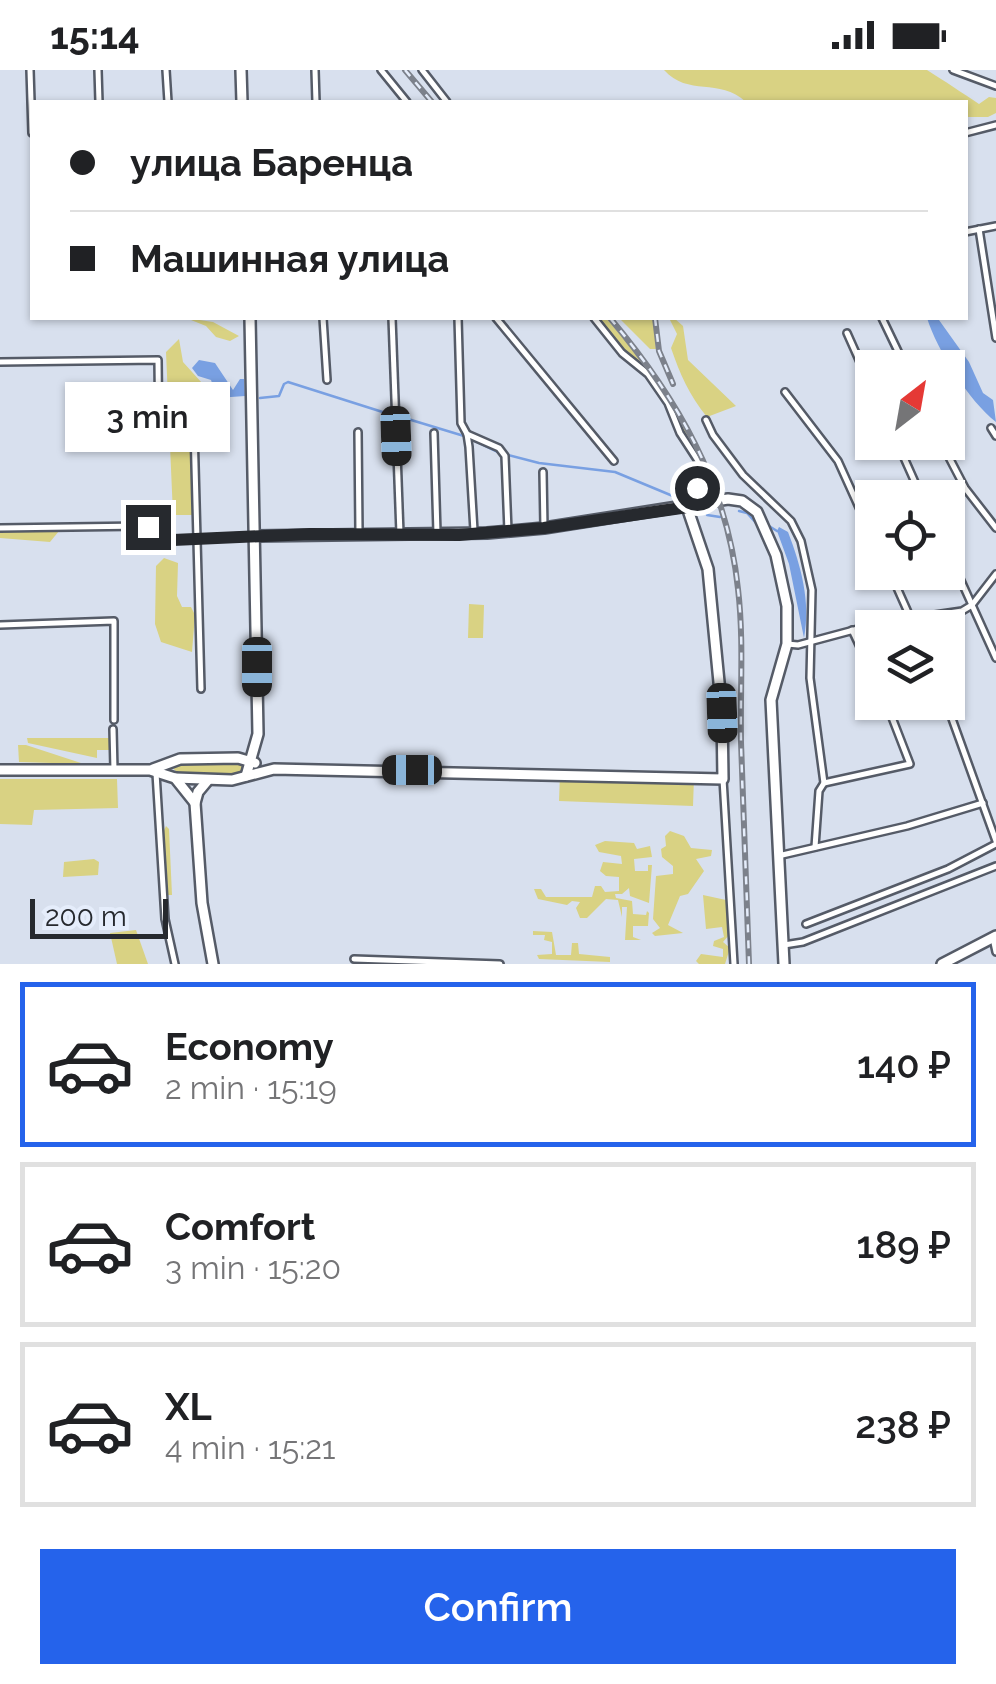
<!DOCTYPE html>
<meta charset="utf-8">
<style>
body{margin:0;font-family:Raleway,sans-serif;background:#f6f6f6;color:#202124;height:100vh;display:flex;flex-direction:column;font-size:38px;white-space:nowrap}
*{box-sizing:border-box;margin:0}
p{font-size:32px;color:#757577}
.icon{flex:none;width:55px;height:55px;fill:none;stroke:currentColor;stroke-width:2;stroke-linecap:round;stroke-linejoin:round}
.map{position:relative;height:894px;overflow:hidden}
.sheet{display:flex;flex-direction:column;background:#fff;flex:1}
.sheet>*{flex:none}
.banner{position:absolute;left:30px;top:30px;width:938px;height:220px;border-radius:0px;box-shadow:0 2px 8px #0004;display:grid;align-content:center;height:220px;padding:0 40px;background:#fff}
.needle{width:65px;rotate:31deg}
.fabs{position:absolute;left:855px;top:280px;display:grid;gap:20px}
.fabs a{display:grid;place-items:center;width:110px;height:110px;border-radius:0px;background:#fff;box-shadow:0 2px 8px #0004;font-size:50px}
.scale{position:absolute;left:30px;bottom:25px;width:138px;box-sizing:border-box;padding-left:10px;border:5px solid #26292e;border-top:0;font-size:28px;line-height:35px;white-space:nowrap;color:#26292e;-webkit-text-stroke:8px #e5edfb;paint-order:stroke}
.end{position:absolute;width:45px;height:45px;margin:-22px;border:12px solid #26292e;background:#fff;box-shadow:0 0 0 5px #fff}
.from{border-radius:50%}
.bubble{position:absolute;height:70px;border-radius:0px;background:#fff;box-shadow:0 2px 8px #0004;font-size:32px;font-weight:600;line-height:70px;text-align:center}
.car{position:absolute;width:30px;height:60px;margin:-30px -15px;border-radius:12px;box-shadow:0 0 8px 2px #0007;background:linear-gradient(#222 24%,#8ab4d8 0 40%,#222 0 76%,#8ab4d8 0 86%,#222 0)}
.banner b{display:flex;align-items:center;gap:35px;height:95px;font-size:38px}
.banner b+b{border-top:2px solid #e0e0e0}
.banner i{width:25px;height:25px;background:#202124}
ul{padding:18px 0 0;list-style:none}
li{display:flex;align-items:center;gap:30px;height:165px;margin:0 20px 15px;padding:0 20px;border:5px solid #e0e0e0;border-radius:0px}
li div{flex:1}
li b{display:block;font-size:38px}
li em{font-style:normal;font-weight:600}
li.selected{border-color:#2563eb}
li>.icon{width:90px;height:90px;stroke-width:1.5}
.action{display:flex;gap:20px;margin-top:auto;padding:20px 40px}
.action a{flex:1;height:115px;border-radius:0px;background:#2563eb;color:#fff;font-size:40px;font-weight:600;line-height:115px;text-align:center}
.status{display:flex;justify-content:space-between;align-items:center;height:70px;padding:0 50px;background:#fff;direction:ltr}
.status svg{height:28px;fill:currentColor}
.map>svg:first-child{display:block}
.green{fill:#d9d283}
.water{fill:#79a0e2}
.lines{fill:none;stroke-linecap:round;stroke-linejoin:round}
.stream{stroke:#79a0e2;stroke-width:2.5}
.street-casing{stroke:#555b67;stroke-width:10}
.secondary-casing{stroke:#555b67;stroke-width:14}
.street{stroke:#fff;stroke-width:5}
.secondary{stroke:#fff;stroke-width:9}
.rail-casing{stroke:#7c818b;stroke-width:6}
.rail{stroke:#e5edfb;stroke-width:2.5;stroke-dasharray:8;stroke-linecap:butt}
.route{stroke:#26292e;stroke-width:12}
</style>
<div class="status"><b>15:14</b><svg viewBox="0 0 49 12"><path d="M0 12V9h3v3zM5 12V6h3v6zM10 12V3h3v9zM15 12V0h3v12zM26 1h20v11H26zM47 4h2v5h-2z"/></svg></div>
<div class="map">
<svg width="996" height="894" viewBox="0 0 996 894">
<rect width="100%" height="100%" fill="#d8e0ee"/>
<g class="green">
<path d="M664,0H927C946,12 961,22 979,34L989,27L996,28V43L988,47H965V32H746C719,7 688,27 664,0Z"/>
<path d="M186,248L213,252L239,266L230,271L216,267L206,256Z"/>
<path d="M596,248H606C637,284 695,349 703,396L662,322Z"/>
<path d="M619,248H653L656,279H650Z"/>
<path d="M669,248H674L683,256L688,290L736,336L707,347C689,325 680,304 671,278L677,264Z"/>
<path d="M179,269L183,292L211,323L189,326L193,445H173L166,282Z"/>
<path d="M0,461H59L50,472L0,468Z"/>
<path d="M164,488L178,493L177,526L182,537H191L195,545L192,582L161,572L155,554L156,496Z"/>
<path d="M469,534L484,535L483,568H468Z"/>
<path d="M27,668H109V680H97V688L28,673Z"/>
<path d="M18,675H26L84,694L19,692Z"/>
<path d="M180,691L243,692L245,696L243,703L238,705L180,706L173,698Z"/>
<path d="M560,704L694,708L693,736L559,731Z"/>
<path d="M0,709H117L118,738L34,740L32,755L0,754Z"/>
<path d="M166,756L169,759L172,825H166L163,763Z"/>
<path d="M670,761L684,766L691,778L712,780L711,786L696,789L704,801L688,824L680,826L668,855L683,863L655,866L652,863L660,858L653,849L656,806L673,804V796L662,787L661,779L666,776L665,766Z"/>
<path d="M605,771L634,773L637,779L650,776L652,787L634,789L635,801H648V795H652L649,833L630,826L629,818L622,824H615L616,828L632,831L633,844L646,845L647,841L649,843L648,856H633V867L641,870H625L627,837H622V847L618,830L606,829L587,848H580L576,838L580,832L572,831L567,835L538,829L534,819H541L546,827H592L595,816H601L605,822L619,821V807L606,806L600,801L603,792L622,794L621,786L599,782L595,775Z"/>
<path d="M94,789L99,792L98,805L63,807L64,792Z"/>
<path d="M703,825L726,830L729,865L723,872L730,878L725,894H699L696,891L701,884L723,887V879L713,876L714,871L724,867L722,857L706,859Z"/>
<path d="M136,860L148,894H117L110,863Z"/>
<path d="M533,861L552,862L556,885H571L572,873H578L579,884L610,887V892L539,889L537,885L552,884V872L544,870L545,865H533Z"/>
</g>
<g class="water">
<path d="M927,248L939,250L969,292L983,323L993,330L996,352C969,331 937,280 927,248Z"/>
<path d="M199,290L215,293L233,320L240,309H244L245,326L217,328L211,310L198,306L192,298Z"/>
<path d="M779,457L788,462C801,496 811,532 804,568L789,494L777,461Z"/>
</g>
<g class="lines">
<g class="stream">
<path d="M260,328L279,326L284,314L288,312L392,345"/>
<path d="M398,346L464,366"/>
<path d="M471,369L500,383"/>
<path d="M508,385L539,393L615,402L680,429"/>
<path d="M739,441L747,443L756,453"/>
<path d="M707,445L720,447"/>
<path d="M769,456L777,461"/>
</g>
<defs>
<g id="street">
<path d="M30,0L32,63"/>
<path d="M98,0L99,32"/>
<path d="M166,0L168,32"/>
<path d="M315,0L316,32"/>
<path d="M381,0L407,32"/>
<path d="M422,0L447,32"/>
<path d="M953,0L996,16"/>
<path d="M965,63L996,55"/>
<path d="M979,159L996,268"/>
<path d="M965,162L996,156"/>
<path d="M323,248L327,310"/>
<path d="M392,248L400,464"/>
<path d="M458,248L461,353L467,364L469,377L474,461"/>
<path d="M496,248L614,391"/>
<path d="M594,248L622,283L648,304L668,333L680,363L704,400L695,433"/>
<path d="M882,248L906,298"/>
<path d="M847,263L872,319"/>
<path d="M0,292L158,290L159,377"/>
<path d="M785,322L838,391L872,466"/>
<path d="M706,350L713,365L743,405L791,451L801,471L812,520L810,608L824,713L819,721L815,777"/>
<path d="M194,358L201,619"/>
<path d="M991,358L996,366"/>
<path d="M358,362L359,462"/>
<path d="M434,363L437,463"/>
<path d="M467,364L499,378L505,386L508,461"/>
<path d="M897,372L922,428"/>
<path d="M941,372L965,418L996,458"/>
<path d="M543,402L544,458"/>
<path d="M0,458L143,456L173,470L254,466"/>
<path d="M948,482L996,588"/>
<path d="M890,502L915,558"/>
<path d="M0,555L114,551V650"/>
<path d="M852,560L872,602"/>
<path d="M787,574L798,575L880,553L962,541L972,535L996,504"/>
<path d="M946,632L996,771"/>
<path d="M113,659L114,700"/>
<path d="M156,703L165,849L175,894"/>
<path d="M723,709L734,894"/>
<path d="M824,713L910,694L886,632"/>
<path d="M778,786L907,756L983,733"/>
<path d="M806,854L948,799L996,774"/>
<path d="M993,868L996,882"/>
<path d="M784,875L803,872L996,796"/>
<path d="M354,889L500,894"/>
</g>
<g id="secondary">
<path d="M241,0L242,32"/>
<path d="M254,466L487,463L544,458L728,429L742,431L757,442L776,485L787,536V574L771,630L784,894"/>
<path d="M153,699L180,689L238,688L255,693"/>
<path d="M0,700H150L175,708L195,733"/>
<path d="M246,706L258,664L250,248"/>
<path d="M175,708L232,710L274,699L723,709L722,643L708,499L687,437"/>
<path d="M208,710L198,722L195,733L202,833L213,894"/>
<path d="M942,894L996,866"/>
</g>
</defs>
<use href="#street" class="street-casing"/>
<use href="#secondary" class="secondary-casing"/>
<use href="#street" class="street"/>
<use href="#secondary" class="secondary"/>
<defs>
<g id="rail">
<path d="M405,0L432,32"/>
<path d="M610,248C677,328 727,413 738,519C744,570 740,621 741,672C743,746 747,820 749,894"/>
<path d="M655,248L659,281L673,314"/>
</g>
</defs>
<use href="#rail" class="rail-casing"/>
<use href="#rail" class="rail"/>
</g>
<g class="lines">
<path class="route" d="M148,457L173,470L310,464L459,465L544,458L688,437L695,436L697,418"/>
</g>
</svg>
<div class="fabs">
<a><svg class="needle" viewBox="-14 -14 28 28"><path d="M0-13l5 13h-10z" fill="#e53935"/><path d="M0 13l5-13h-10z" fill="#757577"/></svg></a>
<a><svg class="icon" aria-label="locate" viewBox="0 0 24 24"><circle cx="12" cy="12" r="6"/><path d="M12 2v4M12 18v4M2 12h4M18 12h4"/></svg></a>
<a><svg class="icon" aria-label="layers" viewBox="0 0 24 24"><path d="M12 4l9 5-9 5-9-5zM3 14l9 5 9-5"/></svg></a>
</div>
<div class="scale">200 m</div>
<i class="end from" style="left:697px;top:418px"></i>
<i class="end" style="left:148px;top:457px"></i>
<div class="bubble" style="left:65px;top:312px;width:165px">3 min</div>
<i class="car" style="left:396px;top:366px;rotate:178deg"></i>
<i class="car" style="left:257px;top:597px;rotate:180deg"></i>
<i class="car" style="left:722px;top:643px;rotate:178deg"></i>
<i class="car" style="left:412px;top:700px;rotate:270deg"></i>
<div class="banner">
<b><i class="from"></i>улица Баренца</b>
<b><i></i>Машинная улица</b>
</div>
</div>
<section class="sheet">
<ul>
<li class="selected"><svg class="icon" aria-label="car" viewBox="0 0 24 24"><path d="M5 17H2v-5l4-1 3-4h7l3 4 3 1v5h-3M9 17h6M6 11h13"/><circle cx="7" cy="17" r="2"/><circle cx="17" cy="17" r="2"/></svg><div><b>Economy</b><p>2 min · 15:19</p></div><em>140 ₽</em></li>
<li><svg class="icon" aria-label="car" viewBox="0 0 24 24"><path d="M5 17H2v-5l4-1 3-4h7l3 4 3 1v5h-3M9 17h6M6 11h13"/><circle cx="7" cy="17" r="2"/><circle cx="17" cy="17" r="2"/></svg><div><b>Comfort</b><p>3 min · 15:20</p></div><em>189 ₽</em></li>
<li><svg class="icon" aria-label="car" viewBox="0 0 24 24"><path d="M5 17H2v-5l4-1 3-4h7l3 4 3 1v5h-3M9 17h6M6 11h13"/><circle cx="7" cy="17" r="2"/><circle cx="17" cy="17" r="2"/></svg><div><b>XL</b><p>4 min · 15:21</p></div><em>238 ₽</em></li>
</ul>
<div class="action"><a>Confirm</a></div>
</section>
